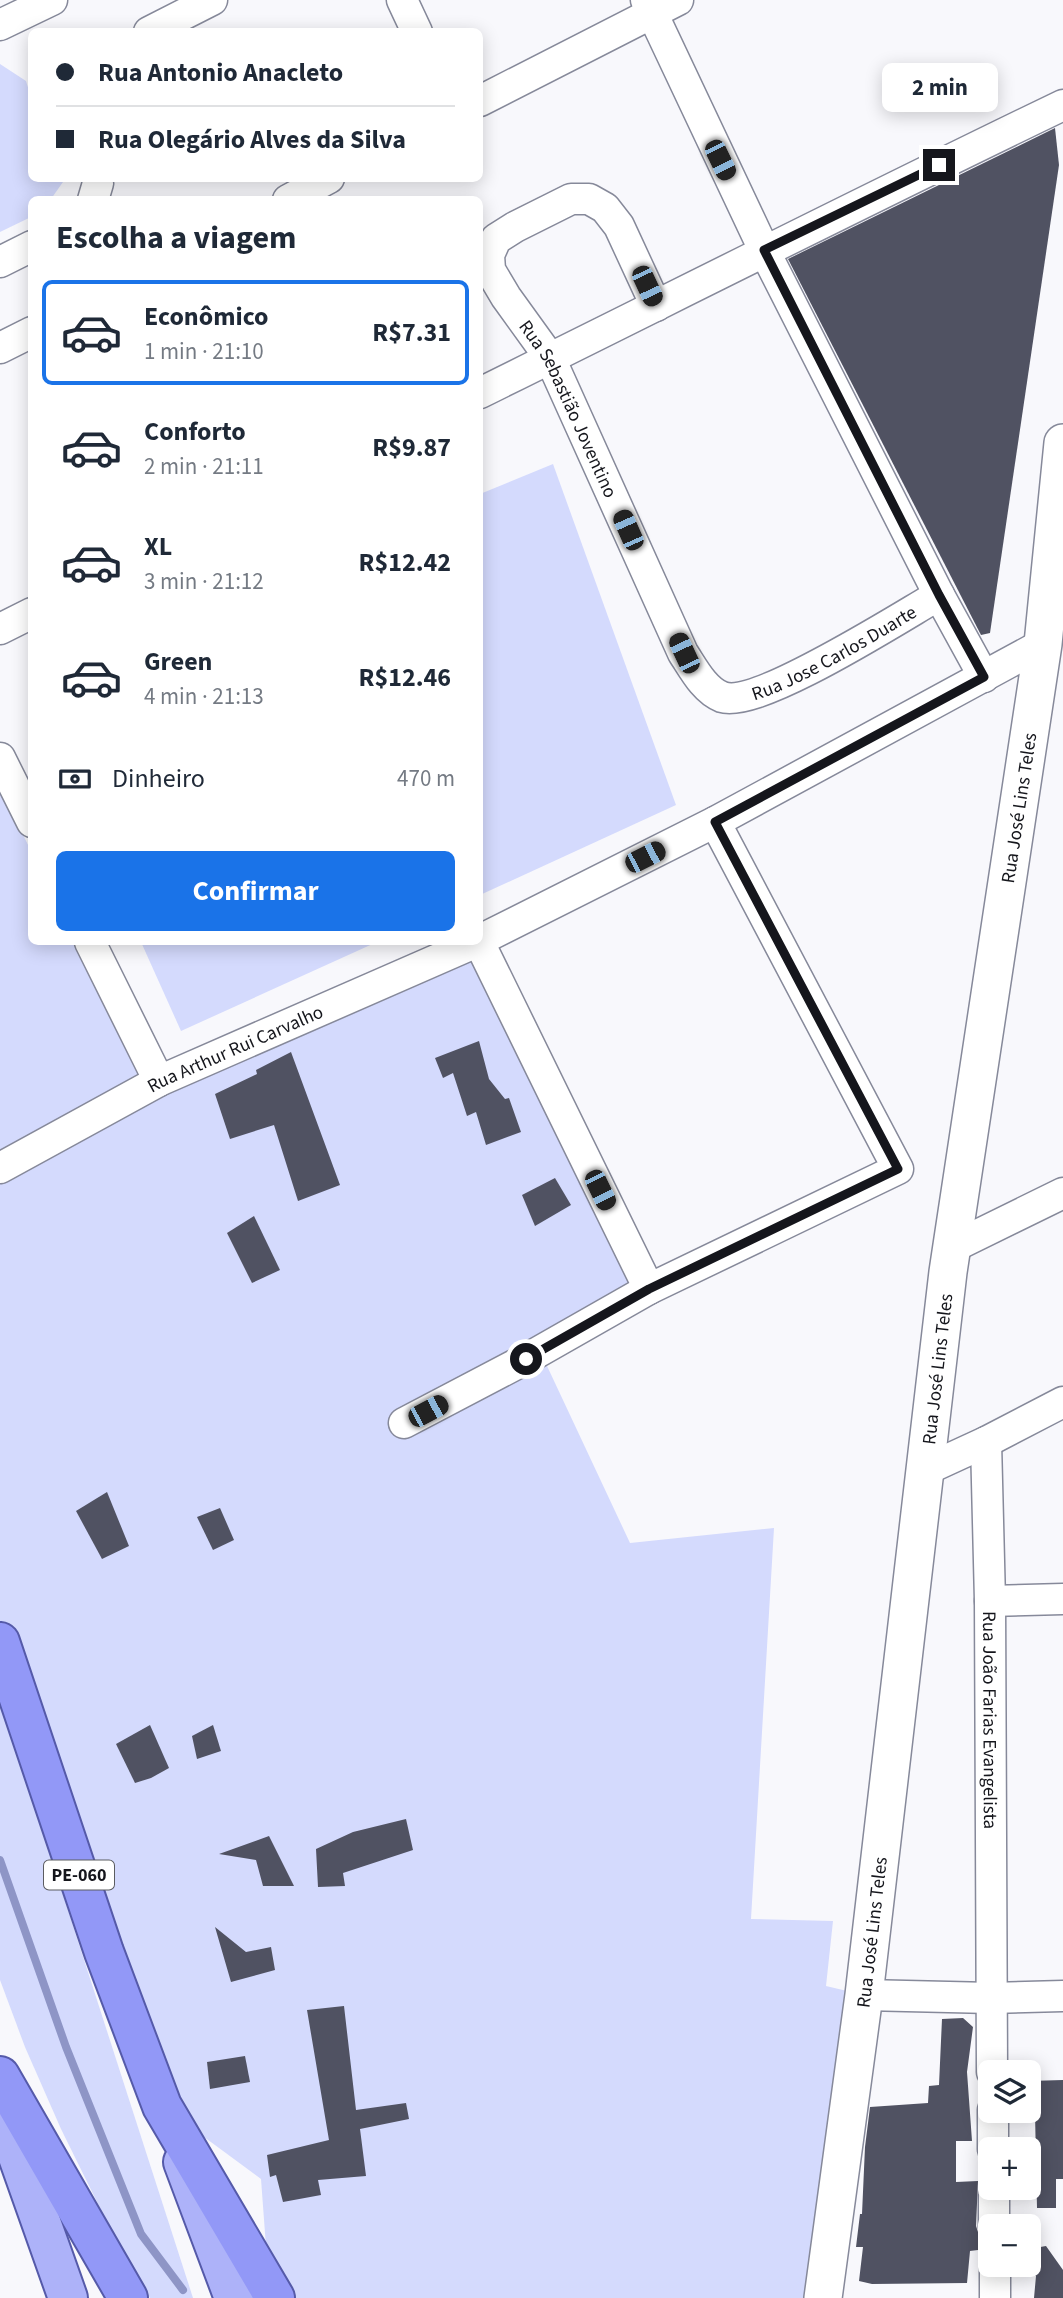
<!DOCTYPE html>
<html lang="pt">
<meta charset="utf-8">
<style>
body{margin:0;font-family:"Source Sans 3",sans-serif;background:#f2f2f3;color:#1f2937;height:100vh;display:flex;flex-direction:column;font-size:26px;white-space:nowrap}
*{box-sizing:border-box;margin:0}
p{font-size:23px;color:#747a83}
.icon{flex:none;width:38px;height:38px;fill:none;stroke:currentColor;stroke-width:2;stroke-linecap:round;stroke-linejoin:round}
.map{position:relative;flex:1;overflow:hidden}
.drawer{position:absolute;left:28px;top:196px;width:455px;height:749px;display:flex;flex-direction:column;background:#fff;border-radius:10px;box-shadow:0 4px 18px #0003}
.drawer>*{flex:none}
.guide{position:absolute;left:28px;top:28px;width:455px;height:154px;border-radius:10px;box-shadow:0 4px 18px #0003;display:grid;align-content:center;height:154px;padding:0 28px;background:#fff}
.controls{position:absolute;left:978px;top:2060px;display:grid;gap:14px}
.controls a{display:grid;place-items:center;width:63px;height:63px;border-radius:10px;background:#fff;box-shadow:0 4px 18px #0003;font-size:35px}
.end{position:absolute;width:32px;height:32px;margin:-16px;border:9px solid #15161c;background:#fff;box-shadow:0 0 0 4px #fff}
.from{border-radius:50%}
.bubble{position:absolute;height:49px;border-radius:10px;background:#fff;box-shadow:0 4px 18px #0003;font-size:23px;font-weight:700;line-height:49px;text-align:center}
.car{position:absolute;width:21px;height:42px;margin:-21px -10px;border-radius:9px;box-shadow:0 0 5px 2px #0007;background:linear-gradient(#222 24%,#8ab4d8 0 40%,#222 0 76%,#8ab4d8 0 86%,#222 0)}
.guide b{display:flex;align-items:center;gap:24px;height:66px;font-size:26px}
.guide b+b{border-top:2px solid #e0e1e3}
.guide i{width:18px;height:18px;background:#1f2937}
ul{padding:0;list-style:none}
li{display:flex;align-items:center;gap:21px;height:105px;margin:0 14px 10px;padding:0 14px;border:4px solid transparent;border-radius:10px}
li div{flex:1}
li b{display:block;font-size:26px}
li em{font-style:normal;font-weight:700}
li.on{border-color:#1a73e8}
li>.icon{width:63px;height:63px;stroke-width:1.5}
h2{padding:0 28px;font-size:32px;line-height:84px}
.pay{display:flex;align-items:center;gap:18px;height:77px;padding:0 28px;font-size:26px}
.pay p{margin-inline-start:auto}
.button{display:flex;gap:14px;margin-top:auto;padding:14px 28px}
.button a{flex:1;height:80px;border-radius:10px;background:#1a73e8;color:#fff;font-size:28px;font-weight:700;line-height:80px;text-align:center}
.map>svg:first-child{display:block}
.green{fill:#d4dafd}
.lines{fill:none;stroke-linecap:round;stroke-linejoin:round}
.stream{stroke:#8e95c6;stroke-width:8}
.building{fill:#505262}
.minor-casing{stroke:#86899a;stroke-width:33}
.tertiary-casing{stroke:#86899a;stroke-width:40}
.primary-casing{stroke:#555aa9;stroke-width:42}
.trunk-casing{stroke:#555aa9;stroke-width:42}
.minor{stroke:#fff;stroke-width:30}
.tertiary{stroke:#fff;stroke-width:37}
.primary{stroke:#adb2f9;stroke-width:38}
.trunk{stroke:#9298f7;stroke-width:38}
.route{stroke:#15161c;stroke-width:9}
.labels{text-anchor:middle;stroke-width:7;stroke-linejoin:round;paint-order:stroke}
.shield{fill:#fff;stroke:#5b5c60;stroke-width:2}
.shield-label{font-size:18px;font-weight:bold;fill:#15161c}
.street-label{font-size:19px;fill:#15161c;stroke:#fff}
</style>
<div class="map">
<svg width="1063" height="2298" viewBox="0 0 1063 2298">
<rect width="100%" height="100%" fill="#f8f8fc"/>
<g class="green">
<path d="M0,64L26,81L31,97L32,178L61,179L63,182L51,199L32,200L31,217L0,232Z"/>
<path d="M553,464L676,805L480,895V494Z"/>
<path d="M0,788L31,851L32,942H77L144,1075L0,1153Z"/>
<path d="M141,942H377L181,1031Z"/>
<path d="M479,942L646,1286L540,1351L630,1543L774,1528L751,1919L833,1921L826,1986L864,1995L823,2298H275L269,2287L261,2179L162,2106L0,1642V1168Z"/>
<path d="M0,1699L193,2298H150L99,2206L61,2129L25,2047L0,1980Z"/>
</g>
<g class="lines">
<path class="stream" d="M0,1860L66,2047L141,2234L183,2290"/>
</g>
<g class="building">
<path d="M1055,128L1059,165L990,633L981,635L788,259Z"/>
<path d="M479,1041L489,1079L505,1099L509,1098L521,1132L486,1145L476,1112L467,1116L453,1073L443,1078L435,1058Z"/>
<path d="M291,1052L340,1185L298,1201L274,1125L230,1139L215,1094L257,1074L256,1070Z"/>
<path d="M555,1178L571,1205L535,1226L522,1195Z"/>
<path d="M254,1216L280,1270L252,1283L227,1233Z"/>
<path d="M107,1492L129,1546L102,1559L76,1511Z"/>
<path d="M220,1508L234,1540L213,1550L197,1517Z"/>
<path d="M150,1725L169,1768L151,1778L135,1783L116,1744Z"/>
<path d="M213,1725L221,1751L197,1759L192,1736Z"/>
<path d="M406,1819L413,1850L343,1873L345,1886L318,1887L316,1849L353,1832Z"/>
<path d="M269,1836L294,1886H263L256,1860L219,1854Z"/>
<path d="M215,1927L246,1952L271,1947L275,1970L231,1982Z"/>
<path d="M344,2006L356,2110L406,2103L409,2119L360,2129L366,2176L318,2180L321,2195L283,2202L276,2175L270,2177L267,2155L329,2140L307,2010Z"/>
<path d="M963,2018L973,2027L967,2072L972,2141H956V2182L978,2181L976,2226L979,2235L986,2241V2249L970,2251L967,2283L872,2284L859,2281L863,2247H856L860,2214H862L865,2147L870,2107L928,2103L929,2086L939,2085L942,2019Z"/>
<path d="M245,2056L250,2082L210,2089L207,2062Z"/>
<path d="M1063,2080V2179H1056V2208H1037L1035,2113H1029V2081Z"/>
<path d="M1046,2246L1063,2270V2298H1034L1036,2276H1031L1029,2249Z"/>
</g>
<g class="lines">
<defs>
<g id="minor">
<path d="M402,0L417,32"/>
<path d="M646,0L764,250L939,595L984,677"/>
<path d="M0,25L52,0"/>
<path d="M149,32L212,0"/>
<path d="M480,101L678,0"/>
<path d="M93,200L98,183L97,178"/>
<path d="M288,200L329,178"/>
<path d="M0,262L32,246"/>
<path id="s1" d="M656,306L619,226L605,208L589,199H571L515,227L496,239L489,255L490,270L506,297L550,358L683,653C693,668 704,690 722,697C758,709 902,616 939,595"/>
<path d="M0,348L32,332"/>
<path d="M480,393C674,297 868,199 1063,105"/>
<path d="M0,629L32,613"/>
<path d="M0,758L32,822"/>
<path d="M480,940L715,822L1043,644"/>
<path d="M90,942L159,1081"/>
<path d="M479,942L649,1289"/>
<path id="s2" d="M0,1168L159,1081L477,942"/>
<path d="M951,1248L1063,1193"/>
<path d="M404,1423L526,1359L649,1289L898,1169L715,822"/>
<path id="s3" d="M986,1442L990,1601L992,2072"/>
<path d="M923,1471L986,1442L1063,1402"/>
<path d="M990,1601L1063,1599"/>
<path d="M864,1995L991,1998L1063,1996"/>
<path d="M993,2110V2149"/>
<path d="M994,2188V2226"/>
<path d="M995,2264V2298"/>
</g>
<g id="tertiary">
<path id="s4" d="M823,2298L864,1995L948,1272L1043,644L1063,443"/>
</g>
<g id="primary">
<path d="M0,2106L68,2298"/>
<path d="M183,2162L234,2298"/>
</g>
<g id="trunk">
<path d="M0,1642L104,1952L162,2106L275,2298"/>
<path d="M0,2076L128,2298"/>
</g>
</defs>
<use href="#minor" class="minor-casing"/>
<use href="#tertiary" class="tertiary-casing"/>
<use href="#primary" class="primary-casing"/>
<use href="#trunk" class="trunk-casing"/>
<use href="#minor" class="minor"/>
<use href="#tertiary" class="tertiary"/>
<use href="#primary" class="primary"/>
<use href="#trunk" class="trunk"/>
</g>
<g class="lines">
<path class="route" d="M526,1359L649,1289L898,1169L715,822L984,677L939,595L764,250L939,165"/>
</g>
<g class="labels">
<rect class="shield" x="44" y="1860.5" width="70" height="29" rx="5"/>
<g class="shield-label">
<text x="79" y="1881">PE-060</text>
</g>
<g class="street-label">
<text dy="7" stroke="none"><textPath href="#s1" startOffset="425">Rua Sebastião Joventino</textPath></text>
<text dy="7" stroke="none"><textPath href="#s1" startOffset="877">Rua Jose Carlos Duarte</textPath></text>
<text dy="7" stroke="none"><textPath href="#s4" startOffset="1503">Rua José Lins Teles</textPath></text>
<text dy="7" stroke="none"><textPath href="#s2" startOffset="264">Rua Arthur Rui Carvalho</textPath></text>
<text dy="7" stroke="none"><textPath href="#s4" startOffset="936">Rua José Lins Teles</textPath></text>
<text dy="7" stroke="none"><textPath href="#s3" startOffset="278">Rua João Farias Evangelista</textPath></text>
<text dy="7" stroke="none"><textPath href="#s4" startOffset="369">Rua José Lins Teles</textPath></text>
</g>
</g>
</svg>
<div class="controls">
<a><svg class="icon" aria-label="layers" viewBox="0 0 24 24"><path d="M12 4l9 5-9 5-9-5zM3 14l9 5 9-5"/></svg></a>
<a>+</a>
<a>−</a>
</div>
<i class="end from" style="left:526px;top:1359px"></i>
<i class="end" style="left:939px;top:165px"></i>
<div class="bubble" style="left:882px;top:63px;width:116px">2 min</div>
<i class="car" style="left:720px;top:160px;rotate:154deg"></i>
<i class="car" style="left:647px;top:286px;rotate:155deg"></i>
<i class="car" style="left:628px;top:530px;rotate:336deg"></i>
<i class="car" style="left:684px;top:653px;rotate:335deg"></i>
<i class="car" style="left:645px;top:857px;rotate:63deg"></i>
<i class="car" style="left:600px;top:1190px;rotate:154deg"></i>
<i class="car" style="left:428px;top:1411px;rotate:62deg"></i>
<div class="guide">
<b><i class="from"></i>Rua Antonio Anacleto</b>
<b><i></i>Rua Olegário Alves da Silva</b>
</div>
<section class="drawer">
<h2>Escolha a viagem</h2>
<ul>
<li class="on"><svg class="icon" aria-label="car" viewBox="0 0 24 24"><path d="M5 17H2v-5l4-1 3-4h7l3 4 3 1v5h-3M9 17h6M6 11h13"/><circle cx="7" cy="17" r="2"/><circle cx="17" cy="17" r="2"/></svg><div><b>Econômico</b><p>1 min · 21:10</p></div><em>R$7.31</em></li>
<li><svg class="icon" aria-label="car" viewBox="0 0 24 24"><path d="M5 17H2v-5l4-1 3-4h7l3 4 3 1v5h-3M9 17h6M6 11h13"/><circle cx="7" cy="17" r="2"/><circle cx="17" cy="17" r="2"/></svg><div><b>Conforto</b><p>2 min · 21:11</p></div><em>R$9.87</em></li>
<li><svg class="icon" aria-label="car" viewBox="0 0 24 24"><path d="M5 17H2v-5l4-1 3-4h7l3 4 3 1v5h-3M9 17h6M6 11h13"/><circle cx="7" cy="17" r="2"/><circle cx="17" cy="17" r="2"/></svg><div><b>XL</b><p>3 min · 21:12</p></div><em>R$12.42</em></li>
<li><svg class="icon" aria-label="car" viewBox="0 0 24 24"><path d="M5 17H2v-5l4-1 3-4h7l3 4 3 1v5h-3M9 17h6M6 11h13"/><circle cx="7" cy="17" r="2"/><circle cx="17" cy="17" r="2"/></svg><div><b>Green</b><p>4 min · 21:13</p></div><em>R$12.46</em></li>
</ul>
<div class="pay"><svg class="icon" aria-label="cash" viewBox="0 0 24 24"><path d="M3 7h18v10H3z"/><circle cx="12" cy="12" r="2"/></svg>Dinheiro<p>470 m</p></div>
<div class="button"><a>Confirmar</a></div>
</section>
</div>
